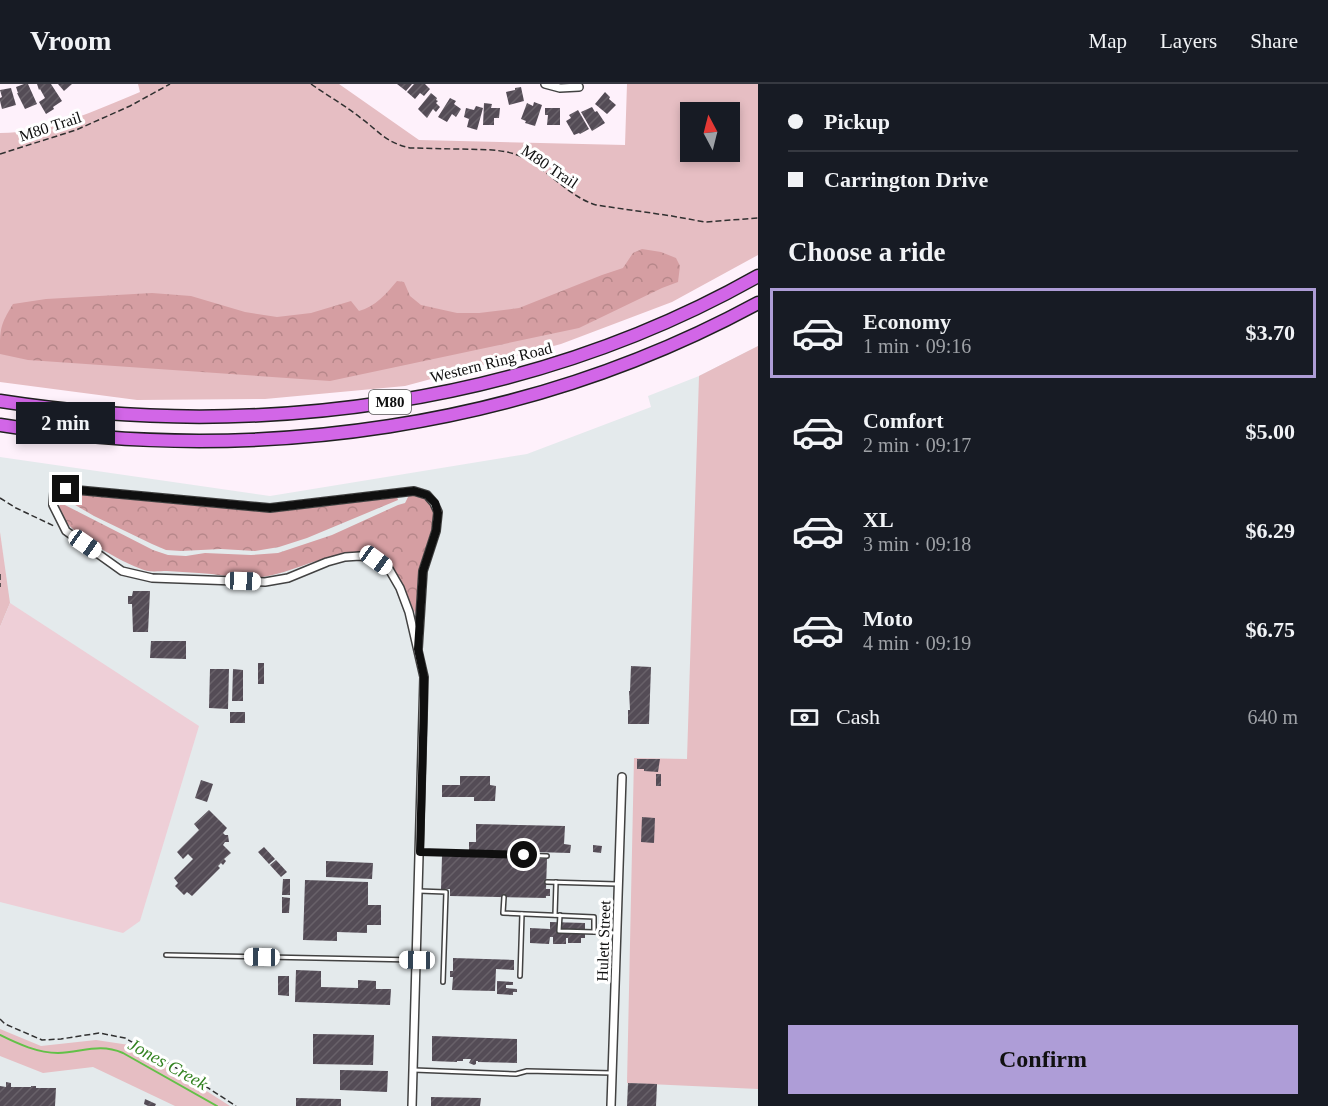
<!DOCTYPE html>
<meta charset="utf-8">
<style>
body{margin:0;font-family:"Times New Roman",serif;background:#20242c;color:#f1f3f6;height:100vh;display:flex;flex-direction:column;font-size:22px;white-space:nowrap}
*{box-sizing:border-box;margin:0}
p{font-size:20px;color:#9ea1a6}
.icon{flex:none;width:33px;height:33px;fill:none;stroke:currentColor;stroke-width:2;stroke-linecap:round;stroke-linejoin:round}
.map{position:relative;flex:1;overflow:hidden}
.sheet{display:flex;flex-direction:column;background:#171b24;width:570px}
.sheet>*{flex:none}
.hud{display:grid;align-content:center;height:132px;padding:0 30px;background:#171b24}
.needle{width:39px;rotate:353deg}
.controls{position:absolute;left:680px;top:18px;display:grid;gap:12px}
.controls a{display:grid;place-items:center;width:60px;height:60px;border-radius:0px;background:#171b24;box-shadow:0 3px 9px #0003;font-size:30px}
.end{position:absolute;width:27px;height:27px;margin:-14px;border:8px solid #0f0f0f;background:#fff;box-shadow:0 0 0 3px #fff}
.from{border-radius:50%}
.bubble{position:absolute;height:42px;border-radius:0px;background:#171b24;box-shadow:0 3px 9px #0003;font-size:20px;font-weight:700;line-height:42px;text-align:center}
.car{position:absolute;width:18px;height:36px;margin:-18px -9px;border-radius:8px;box-shadow:0 0 4px 2px #0007;background:linear-gradient(#fff 24%,#345 0 40%,#fff 0 76%,#345 0 86%,#fff 0)}
.hud b{display:flex;align-items:center;gap:21px;height:57px;font-size:22px}
.hud b+b{border-top:2px solid #363941}
.hud i{width:15px;height:15px;background:#f1f3f6}
ul{padding:0;list-style:none}
li{display:flex;align-items:center;gap:18px;height:90px;margin:0 12px 9px;padding:0 18px;border:3px solid transparent;border-radius:0px}
li div{flex:1}
li b{display:block;font-size:22px}
li em{font-style:normal;font-weight:700}
li.on{border-color:#ae9dd7}
li>.icon{width:54px;height:54px;stroke-width:1.5}
h2{padding:0 30px;font-size:27px;line-height:72px}
.pay{display:flex;align-items:center;gap:15px;height:66px;padding:0 30px;font-size:22px}
.pay p{margin-inline-start:auto}
.primary-button{display:flex;gap:12px;margin-top:auto;padding:12px 30px}
.primary-button a{flex:1;height:69px;border-radius:0px;background:#ae9dd7;color:#111;font-size:24px;font-weight:700;line-height:69px;text-align:center}
header{display:flex;align-items:center;gap:36px;box-sizing:border-box;height:84px;padding:0 30px;background:#171b24;border-bottom:2px solid #363941}
header strong{font-size:28px}
nav{display:flex;gap:33px;margin-inline-start:auto;font-size:21px}
main{display:flex;flex:1;min-height:0}
.map>svg:first-child{display:block}
.industrial{fill:#e4eaec}
.grass{fill:#e6bec3;fill-rule:evenodd}
.forest{fill:url(#forest-crowns)}
.pitch{fill:#eecfd7}
.lines{fill:none;stroke-linecap:round;stroke-linejoin:round}
.stream{stroke:#63c148;stroke-width:2}
.building{fill:url(#building-hatch)}
.service-casing{stroke:#424242;stroke-width:6}
.minor-casing{stroke:#424242;stroke-width:10}
.motorway-casing{stroke:#202020;stroke-width:15}
.path{stroke:#313131;stroke-width:1.5;stroke-dasharray:6 3;stroke-linecap:butt}
.service{stroke:#fff;stroke-width:3}
.minor{stroke:#fff;stroke-width:7}
.motorway{stroke:#d266e7;stroke-width:12}
.route{stroke:#0f0f0f;stroke-width:8}
.labels{text-anchor:middle;stroke-width:6;stroke-linejoin:round;paint-order:stroke}
.shield{fill:#fff;stroke:#575757;stroke-width:1.5}
.shield-label{font-size:15px;font-weight:bold;fill:#0f0f0f}
.street-label{font-size:16px;fill:#0f0f0f;stroke:#fff}
.water-label{font-size:18px;font-style:italic;fill:#328220;stroke:#fff}
</style>
<header>
<strong>Vroom</strong>
<nav><a>Map</a><a>Layers</a><a>Share</a></nav>
</header>
<main>
<div class="map">
<svg width="758" height="1022" viewBox="0 0 758 1022">
<defs>
<pattern id="forest-crowns" width="20" height="18" patternUnits="userSpaceOnUse" patternTransform="scale(1.5)"><rect width="20" height="18" fill="#d59ea2"/><path d="M2 6a3 3 0 1 1 6 0M12 15a3 3 0 1 1 6 0" fill="none" stroke="#b6878a"/></pattern>
<pattern id="building-hatch" width="6" height="6" patternUnits="userSpaceOnUse" patternTransform="scale(1.5)"><rect width="6" height="6" fill="#544c56"/><path d="M-1 1l2-2M0 6l6-6M5 7l2-2" fill="none" stroke="#686169"/></pattern>
</defs>
<rect width="100%" height="100%" fill="#fef1fb"/>
<path class="industrial" d="M758,262V1022H0V373L270,412L527,370L651,323L648,312L699,292Z"/>
<g class="grass">
<path d="M138,0H339L419,56L625,61L627,0H758V171L672,218L561,260L405,302L265,315L137,316L0,298V49C48,49 96,26 140,8ZM690,28H729V68H690Z"/>
<path d="M758,262V1005L627,999L634,674L687,675L699,292Z"/>
<path d="M0,448L10,519L0,543Z"/>
<path d="M0,945L41,962L96,956L136,962L230,1022H175L93,983L43,989L0,972Z"/>
</g>
<g class="forest">
<path d="M642,165L661,168L676,174L680,182L678,198L662,204L579,244L330,297L28,276L0,270C0,245 0,241 13,220L46,215L152,209L191,212L245,228L277,233L311,229L351,217L359,227C375,223 387,209 397,197L404,198L410,212L421,221L457,229H479L519,224L602,191L623,184L633,169Z"/>
<path d="M81,406L249,423L396,409L398,416L307,454L279,463L255,467L221,465L181,467L166,466L152,460L94,432L65,415H61L64,409Z"/>
<path d="M410,409L427,411L438,428L423,487L417,533C404,507 401,480 369,471C338,462 294,489 262,493C241,496 220,490 199,489C188,488 177,488 167,487C161,487 154,488 148,487C129,483 78,453 66,438C62,433 60,427 59,422L61,419L153,466L168,471L186,472L205,469L251,471L278,469L332,451L398,421L405,419Z"/>
</g>
<path class="pitch" d="M10,519L199,642L140,837L123,849L0,818V543Z"/>
<g class="lines">
<path class="stream" d="M0,951C18,960 38,969 58,969C83,968 99,959 123,969L217,1022"/>
</g>
<g class="building">
<path d="M24,0H28L37,20L25,25L17,9H18L16,3Z"/>
<path d="M37,0H51L62,17L53,23L54,25L46,30L39,18L45,14L40,5L39,6Z"/>
<path d="M58,0H72L64,7Z"/>
<path d="M397,0H412L406,7Z"/>
<path d="M414,0H425L430,5L424,12L420,9L415,15L407,8Z"/>
<path d="M521,3L524,17L509,21L506,8L515,6V4Z"/>
<path d="M11,4L16,21L2,25L0,17V14L2,13L0,6Z"/>
<path d="M605,8L610,13L609,15L616,21L607,30L595,20Z"/>
<path d="M431,9L437,14L436,16L438,17L436,19L440,23L436,28L433,25L427,34L418,25Z"/>
<path d="M450,14L456,17L454,20L461,25L456,33L452,30L447,38L438,33Z"/>
<path d="M534,18L542,21L535,42L525,39L526,37L521,35L527,19L533,22Z"/>
<path d="M484,19L492,20L491,24H500L499,34H494V41H483Z"/>
<path d="M476,22L483,24L477,46L467,43L469,35L464,33L466,24L474,26Z"/>
<path d="M592,23L595,28L597,27L605,39L592,47L581,28Z"/>
<path d="M545,24H560V41H547L548,31H545Z"/>
<path d="M578,26L589,45L580,50L579,49L574,51L566,37L571,34L569,31Z"/>
<path d="M133,507H150L148,548H133L132,520H128V512H132Z"/>
<path d="M151,557H186V575L150,574Z"/>
<rect x="258" y="579" width="6" height="21"/>
<path d="M631,582L651,583L649,640H628V626H630L629,607H630Z"/>
<path d="M210,585H229L228,625L209,624Z"/>
<path d="M233,585L243,586V617H232Z"/>
<rect x="230" y="628" width="15" height="11"/>
<path d="M637,675H660L658,688L644,687V685H637Z"/>
<rect x="656" y="690" width="5" height="12"/>
<path d="M460,692H490V701L496,702L495,717H474V713H442V701H460Z"/>
<path d="M201,696L213,700L207,718L195,714Z"/>
<path d="M209,726L227,744L223,749L225,751H228L229,758H225L223,761L231,769L224,775L226,777L223,781L221,779L218,782L220,784L192,812L187,808L184,811L175,802L178,799L174,794L193,775L188,770L183,775L177,768L199,746L194,740Z"/>
<path d="M642,733L655,734L654,759L641,758Z"/>
<path d="M476,740L565,742L564,760L571,761L570,769L469,766V758H476Z"/>
<path d="M593,761L602,762L601,769L593,768Z"/>
<path d="M264,763L275,775L269,780L258,768Z"/>
<path d="M442,772L547,775L546,805H550V812H546V814L450,812V805H441Z"/>
<path d="M276,776L287,788L281,793L270,781Z"/>
<path d="M326,777L373,779L372,795L326,793Z"/>
<path d="M283,795H290V811H282Z"/>
<path d="M305,796L368,798V821H381V841H367V849L337,848V857L303,856Z"/>
<path d="M282,813L290,814L289,829H282Z"/>
<path d="M550,838L585,839V854H581V859H568V854H566V860H553V853H550L549,860L530,859V844L550,845Z"/>
<path d="M453,874L514,876V886L496,885L495,907L452,906L453,893H450V887H453Z"/>
<path d="M296,886L321,887V903L358,904V896L376,897V905H391L390,921L295,918Z"/>
<path d="M278,892H289V912L278,911Z"/>
<path d="M497,897L513,898V901H506V904L517,905V908H513V911L497,910Z"/>
<path d="M313,950L374,951L373,981L313,980Z"/>
<path d="M432,952L517,955V979L478,978V977H476V980L474,981L469,979L471,975H463V977H457V978L432,977Z"/>
<path d="M340,986L388,987L387,1008L340,1006Z"/>
<path d="M6,998L11,999V1003H31V1002H36V1004H56L55,1022H0V1002L6,1003Z"/>
<path d="M628,999L657,1000L656,1022H627Z"/>
<path d="M431,1013L481,1014L480,1022H431Z"/>
<path d="M296,1014L341,1015V1022H296Z"/>
<path d="M145,1015L156,1020L155,1022H148L144,1020Z"/>
</g>
<g class="lines">
<defs>
<g id="service">
<path d="M420,768L547,772"/>
<path d="M547,798L617,800"/>
<path d="M419,807L446,808L443,898"/>
<path d="M504,813L503,829L594,833V848L615,849"/>
<path d="M555,831L556,798"/>
<path d="M560,831L559,847L594,848"/>
<path d="M166,871L415,876"/>
<path d="M520,892L522,830"/>
<path d="M414,986L516,990L527,987L612,989"/>
</g>
<g id="minor">
<path d="M545,0L560,4L579,3"/>
<path d="M412,1022L424,593L409,528L400,504L389,485L376,476L360,472L345,473L327,478L288,494L265,498L152,494L122,487L66,447L53,421L54,408L66,405L270,424L414,407L427,411L434,419L438,428L436,447L423,487L418,565"/>
<path d="M611,1022L622,693"/>
</g>
<g id="motorway">
<path d="M0,317C257,357 530,321 758,192"/>
<path d="M0,341C257,382 528,344 758,219"/>
</g>
</defs>
<use href="#service" class="service-casing"/>
<use href="#minor" class="minor-casing"/>
<use href="#motorway" class="motorway-casing"/>
<g class="path">
<path d="M311,0C328,12 346,22 362,35C381,49 385,58 410,64C427,64 444,65 462,65C484,66 506,64 526,75C551,89 570,113 596,121L672,132L705,138L758,134"/>
<path d="M0,70L76,46L130,22L170,0"/>
<path d="M0,414L16,424L54,442"/>
<path d="M0,490V503"/>
<path d="M0,935L5,940L42,956L61,955L99,949L125,954L185,989L236,1022"/>
</g>
<use href="#service" class="service"/>
<use href="#minor" class="minor"/>
<use href="#motorway" class="motorway"/>
</g>
<g class="lines">
<path class="route" d="M66,405L270,424L414,407L427,411L435,419L438,429L436,447L423,487L418,565L424,593V616L420,768L524,771"/>
</g>
<g class="labels">
<rect class="shield" x="369" y="306" width="42" height="24" rx="4.5"/>
<g class="shield-label">
<text x="390" y="323">M80</text>
</g>
<g class="street-label">
<text transform="translate(50 42) rotate(-18)" y="6">M80 Trail</text>
<text transform="translate(550 82) rotate(34)" y="6">M80 Trail</text>
<text transform="translate(491 278) rotate(-14)" y="6">Western Ring Road</text>
<text transform="translate(603 857) rotate(-88)" y="6">Hulett Street</text>
</g>
<g class="water-label">
<text transform="translate(168 980) rotate(29)" y="6">Jones Creek</text>
</g>
</g>
</svg>
<div class="controls">
<a><svg class="needle" viewBox="-14 -14 28 28"><path d="M0-13l5 13h-10z" fill="#e53935"/><path d="M0 13l5-13h-10z" fill="#9ea1a6"/></svg></a>
</div>
<i class="end from" style="left:524px;top:771px"></i>
<i class="end" style="left:66px;top:405px"></i>
<div class="bubble" style="left:16px;top:318px;width:99px">2 min</div>
<i class="car" style="left:85px;top:460px;rotate:125deg"></i>
<i class="car" style="left:376px;top:476px;rotate:126deg"></i>
<i class="car" style="left:243px;top:497px;rotate:92deg"></i>
<i class="car" style="left:262px;top:873px;rotate:271deg"></i>
<i class="car" style="left:417px;top:876px;rotate:271deg"></i>
</div>
<section class="sheet">
<div class="hud">
<b><i class="from"></i>Pickup</b>
<b><i></i>Carrington Drive</b>
</div>
<h2>Choose a ride</h2>
<ul>
<li class="on"><svg class="icon" aria-label="car" viewBox="0 0 24 24"><path d="M5 17H2v-5l4-1 3-4h7l3 4 3 1v5h-3M9 17h6M6 11h13"/><circle cx="7" cy="17" r="2"/><circle cx="17" cy="17" r="2"/></svg><div><b>Economy</b><p>1 min · 09:16</p></div><em>$3.70</em></li>
<li><svg class="icon" aria-label="car" viewBox="0 0 24 24"><path d="M5 17H2v-5l4-1 3-4h7l3 4 3 1v5h-3M9 17h6M6 11h13"/><circle cx="7" cy="17" r="2"/><circle cx="17" cy="17" r="2"/></svg><div><b>Comfort</b><p>2 min · 09:17</p></div><em>$5.00</em></li>
<li><svg class="icon" aria-label="car" viewBox="0 0 24 24"><path d="M5 17H2v-5l4-1 3-4h7l3 4 3 1v5h-3M9 17h6M6 11h13"/><circle cx="7" cy="17" r="2"/><circle cx="17" cy="17" r="2"/></svg><div><b>XL</b><p>3 min · 09:18</p></div><em>$6.29</em></li>
<li><svg class="icon" aria-label="car" viewBox="0 0 24 24"><path d="M5 17H2v-5l4-1 3-4h7l3 4 3 1v5h-3M9 17h6M6 11h13"/><circle cx="7" cy="17" r="2"/><circle cx="17" cy="17" r="2"/></svg><div><b>Moto</b><p>4 min · 09:19</p></div><em>$6.75</em></li>
</ul>
<div class="pay"><svg class="icon" aria-label="cash" viewBox="0 0 24 24"><path d="M3 7h18v10H3z"/><circle cx="12" cy="12" r="2"/></svg>Cash<p>640 m</p></div>
<div class="primary-button"><a>Confirm</a></div>
</section>
</main>
